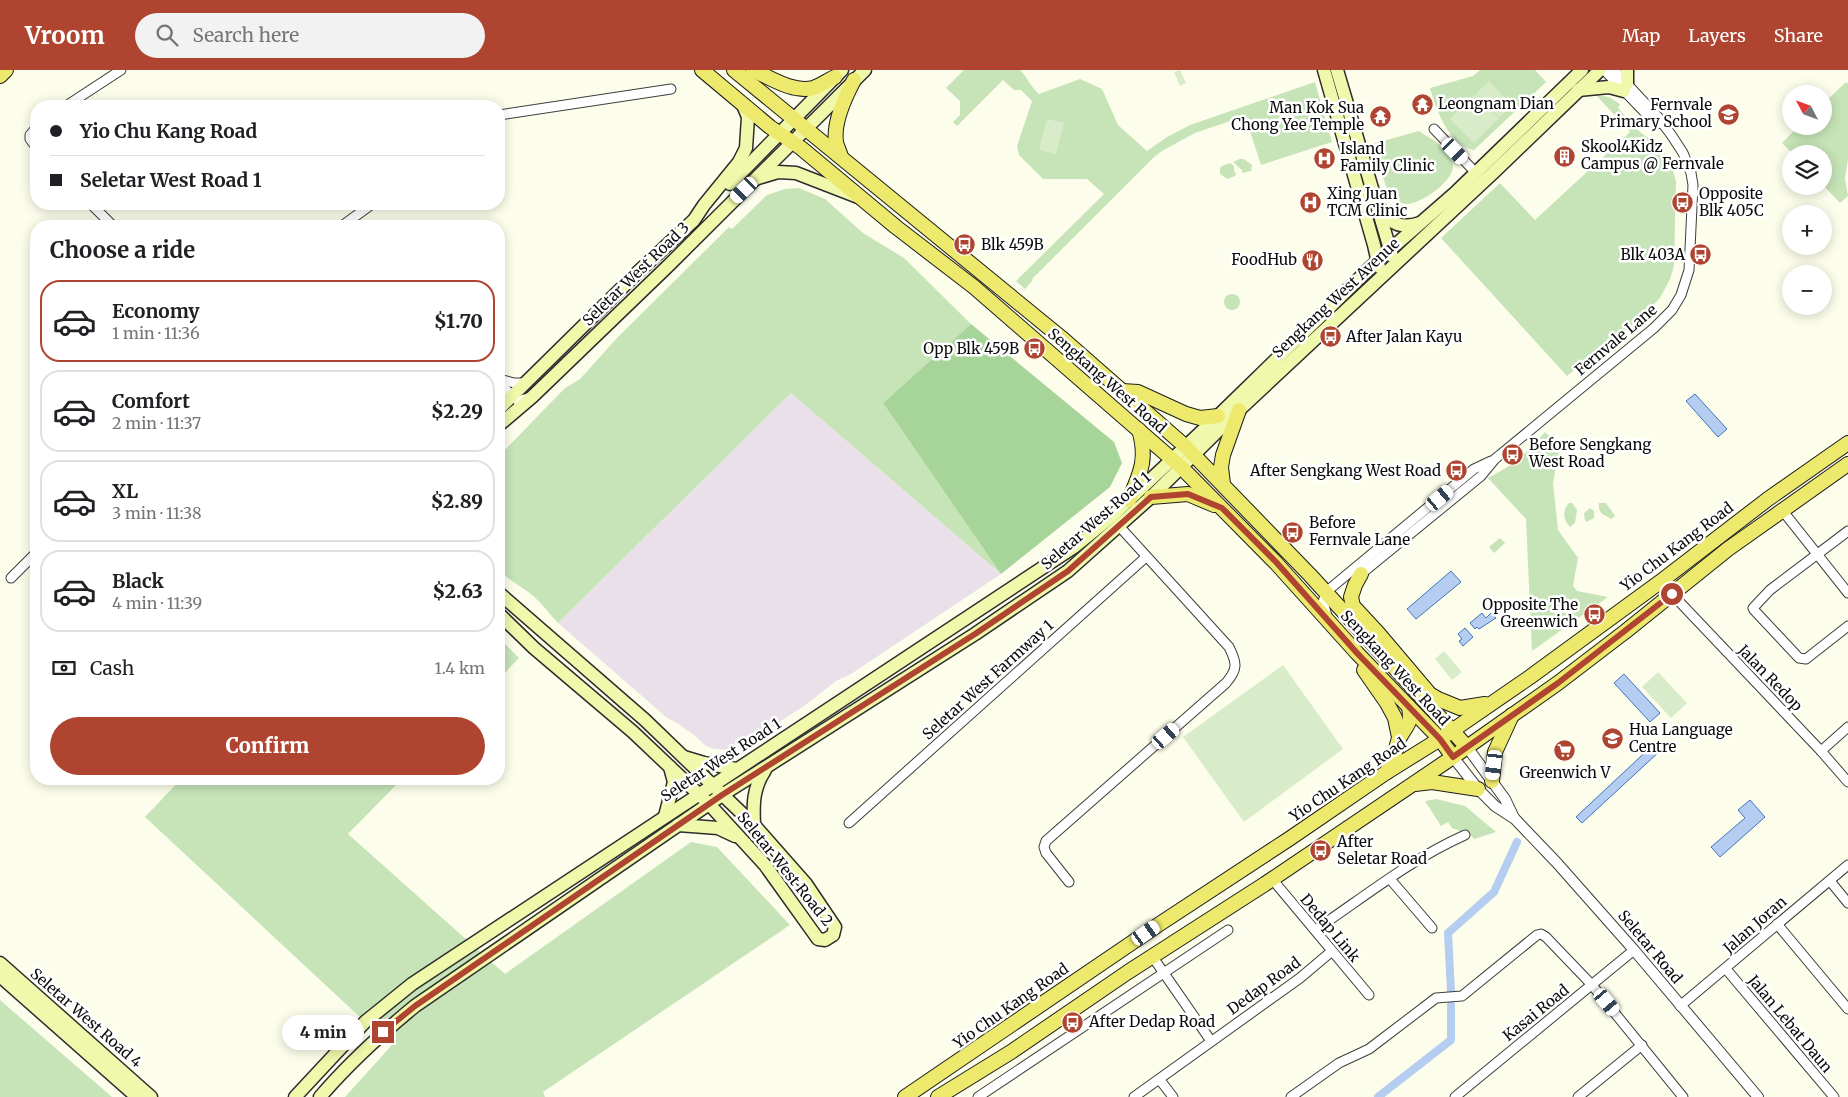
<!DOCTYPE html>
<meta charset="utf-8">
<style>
body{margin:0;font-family:Merriweather,serif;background:#f2f2f2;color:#202124;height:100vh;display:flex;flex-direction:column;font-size:19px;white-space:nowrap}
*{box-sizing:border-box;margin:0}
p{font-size:16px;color:#757577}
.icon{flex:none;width:28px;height:28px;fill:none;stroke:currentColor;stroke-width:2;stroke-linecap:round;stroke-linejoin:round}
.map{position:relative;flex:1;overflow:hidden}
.sheet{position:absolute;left:30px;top:150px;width:475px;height:565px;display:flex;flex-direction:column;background:#fff;border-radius:20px;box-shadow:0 2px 12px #0003}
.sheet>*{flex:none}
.guide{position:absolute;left:30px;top:30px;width:475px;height:110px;border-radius:20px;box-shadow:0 2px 12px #0003;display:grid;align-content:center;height:110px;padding:0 20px;background:#fff}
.needle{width:32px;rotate:311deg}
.tools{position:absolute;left:1782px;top:15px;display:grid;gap:10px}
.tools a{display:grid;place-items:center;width:50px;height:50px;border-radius:50%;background:#fff;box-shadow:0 2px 12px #0003;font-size:25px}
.end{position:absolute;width:22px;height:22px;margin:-11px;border:6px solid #af4530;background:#fff;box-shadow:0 0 0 2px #fff}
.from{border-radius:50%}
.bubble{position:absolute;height:35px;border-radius:18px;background:#fff;box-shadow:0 2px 12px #0003;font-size:16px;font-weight:800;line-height:35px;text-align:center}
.car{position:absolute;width:15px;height:30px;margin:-15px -8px;border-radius:6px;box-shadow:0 0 4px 1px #0007;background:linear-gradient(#fff 24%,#345 0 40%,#fff 0 76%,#345 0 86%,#fff 0)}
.guide b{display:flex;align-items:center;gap:18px;height:48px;font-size:19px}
.guide b+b{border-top:1px solid #e0e0e0}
.guide i{width:12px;height:12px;background:#202124}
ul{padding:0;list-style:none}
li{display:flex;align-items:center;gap:15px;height:82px;margin:0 10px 8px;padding:0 10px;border:2px solid #e0e0e0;border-radius:20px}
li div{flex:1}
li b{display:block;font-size:19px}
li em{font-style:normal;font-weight:800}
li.selected{border-color:#af4530}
li>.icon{width:45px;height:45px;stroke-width:1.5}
h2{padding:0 20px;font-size:22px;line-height:60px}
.pay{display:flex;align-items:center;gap:12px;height:55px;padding:0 20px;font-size:19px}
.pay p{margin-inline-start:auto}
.cta{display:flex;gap:10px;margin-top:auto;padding:10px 20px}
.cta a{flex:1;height:58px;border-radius:30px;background:#af4530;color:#fff;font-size:20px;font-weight:800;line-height:58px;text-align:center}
header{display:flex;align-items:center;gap:30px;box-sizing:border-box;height:70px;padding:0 25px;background:#af4530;color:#fff}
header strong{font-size:24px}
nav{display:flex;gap:28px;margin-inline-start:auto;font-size:18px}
.search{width:350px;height:45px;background:#f2f2f2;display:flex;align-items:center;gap:12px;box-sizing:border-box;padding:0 18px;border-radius:28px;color:#757577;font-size:19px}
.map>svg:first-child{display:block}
.industrial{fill:#eae0e9}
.green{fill:#c6e4b8}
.forest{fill:#a7d499}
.pitch{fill:#d9ecc9}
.water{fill:#b4cdf0;stroke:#4273c1}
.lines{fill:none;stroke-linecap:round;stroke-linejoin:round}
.canal{stroke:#b4cdf0;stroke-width:8}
.minor-casing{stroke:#3e3e3e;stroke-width:11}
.tertiary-casing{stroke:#3e3e3e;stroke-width:12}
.secondary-casing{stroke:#2d2d2d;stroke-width:15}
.primary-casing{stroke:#1c1c1c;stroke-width:16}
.minor{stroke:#fff;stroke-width:9}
.tertiary{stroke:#fff;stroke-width:10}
.secondary{stroke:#f0f8ac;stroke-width:12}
.primary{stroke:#ede96c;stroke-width:14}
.route{stroke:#af4530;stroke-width:6}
.labels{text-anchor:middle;stroke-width:5;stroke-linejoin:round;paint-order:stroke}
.poi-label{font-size:15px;fill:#0b0b0b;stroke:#fff;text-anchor:start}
.street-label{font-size:15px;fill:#0b0b0b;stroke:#fff}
</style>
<header>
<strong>Vroom</strong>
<div class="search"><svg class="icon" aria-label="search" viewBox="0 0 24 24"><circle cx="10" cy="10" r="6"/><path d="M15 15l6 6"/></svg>Search here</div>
<nav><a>Map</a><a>Layers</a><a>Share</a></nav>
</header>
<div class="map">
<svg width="1848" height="1027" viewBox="0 0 1848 1027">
<rect width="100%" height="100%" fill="#fdfdeb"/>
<path class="industrial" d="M791,323L1001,504L851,604L836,611L804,636L741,677L733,680L714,679L706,676L688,660L687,661L680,655L666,647L558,553Z"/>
<g class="green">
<path d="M964,0H1020C1028,8 1030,16 1039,24L1080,9L1102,19L1118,55L1147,81L1167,67L1190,55L1315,12L1332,72L1261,95L1245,46L1195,63L1162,81L1153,88L1032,209L1033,210L1025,219L1016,211L1104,124L1087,109H1043L1019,85L1017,76L1032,31L1021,20H1014L1003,10L957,56L953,52L960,45V31L946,18Z"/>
<path d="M1480,0H1535L1546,12L1474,80C1449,76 1436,39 1430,18L1473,6Z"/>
<path d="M1846,12L1848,14V89L1845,109L1848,126L1840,133L1824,116V84H1793L1782,73L1799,56H1824V33Z"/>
<path d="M1596,25L1609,27L1620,34L1618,38L1640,62L1661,78L1671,94L1676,111L1674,196L1670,209L1660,228L1637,251L1567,306L1441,168L1500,113L1535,150L1630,62Z"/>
<path d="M1419,61C1424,65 1427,66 1432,69C1438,72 1449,85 1452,91C1460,108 1421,134 1407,134C1402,134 1396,131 1393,128C1384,119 1379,88 1372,74Z"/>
<path d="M1240,89H1244L1252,95L1251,101L1242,103V100L1233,92Z"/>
<path d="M1230,93L1234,96V101L1236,103L1235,106L1227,109L1220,104V98L1222,96Z"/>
<path d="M799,118L825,129L863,163L904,188L971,254L883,333L1001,504L791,323L558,553C547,541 538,528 524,519C515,513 507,508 499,500V386L565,318L580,309L617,268L729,157L732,159L767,125L785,119Z"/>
<circle cx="1232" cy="232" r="8"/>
<path d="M1545,362L1560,376L1553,413L1558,460L1578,488L1573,516L1577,521L1608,527L1532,581L1526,449L1488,408C1515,394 1525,385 1545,362Z"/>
<path d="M1569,433H1572L1577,440L1575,453L1570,457C1563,449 1562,441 1569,433Z"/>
<path d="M1599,433H1606L1615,446L1611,449C1604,444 1598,445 1599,433Z"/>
<path d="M1590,438L1594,441V448L1586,452L1585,450L1584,443Z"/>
<path d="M1500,468L1505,473L1494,483L1489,477Z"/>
<path d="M499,568L519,588L499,609Z"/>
<path d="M181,709H402L348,764L505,904L691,772L717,777L790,855L543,1022L545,1027H345L391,976L145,747Z"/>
<path d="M1436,729L1465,736L1496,762L1474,769L1465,759L1460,761L1452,758L1448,752L1441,756L1425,731Z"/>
<path d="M0,930L112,1027H0Z"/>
</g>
<path class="forest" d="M971,254L1114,372L1122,393L1110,417L1001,504L883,333Z"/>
<g class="pitch">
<path d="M1180,0L1186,13L1180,16L1174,2Z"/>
<path d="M1489,11L1512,35L1500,47L1476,24Z"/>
<path d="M1475,24L1499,48L1474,73L1450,49Z"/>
<path d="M1047,49L1064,53L1056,84L1039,80Z"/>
<path d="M1444,581L1462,602L1452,610L1435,589Z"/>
<path d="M1283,595L1343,679L1244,752L1183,667Z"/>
<path d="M1658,602L1687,633L1671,648L1642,617Z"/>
</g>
<g class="water">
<path d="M1695,324L1727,359L1718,367L1686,331Z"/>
<path d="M1451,501L1461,512L1416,549L1407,539Z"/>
<path d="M1482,543L1486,548L1491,543L1496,548L1479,559L1477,557L1475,559L1470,553Z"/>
<path d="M1465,558L1473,567L1463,576L1459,571L1462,569L1458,564Z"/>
<path d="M1624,604L1660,643L1650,652L1614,613Z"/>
<path d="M1654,674L1660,681L1582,753L1576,747Z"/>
<path d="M1750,730L1765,747L1720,787L1711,777L1745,748L1738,740Z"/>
</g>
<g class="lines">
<g class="canal">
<path d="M1451,922L1448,863L1494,822L1517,772"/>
<path d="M1378,1027L1451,970V935"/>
</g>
<defs>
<g id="minor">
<path d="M1604,0L1653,51L1662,54"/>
<path d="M66,36L121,0"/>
<path d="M499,45L671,19"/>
<path d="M36,58L30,65V69L36,77"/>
<path d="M1434,59L1476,103"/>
<path d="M91,134L113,156"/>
<path d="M342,156L372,134"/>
<path d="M499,309L514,313H524"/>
<path d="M499,313L518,331L528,328"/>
<path d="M1782,440L1848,523"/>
<path d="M1848,461L1770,520L1753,538L1754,540L1799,588L1806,589L1848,556"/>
<path d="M1361,504L1481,406L1495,389L1654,258L1672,240L1681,225L1689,200L1693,115L1691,103L1683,83L1672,66L1658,47L1614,0"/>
<path d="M11,508L36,483"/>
<path d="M1672,524L1821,681L1848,712"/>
<path d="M1327,546L1323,532L1326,522L1474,399L1491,391"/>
<path d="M1821,681L1848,657"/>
<path d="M849,753L1146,487"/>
<path d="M1272,809L1369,925"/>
<path d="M1390,809L1432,858"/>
<path d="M1830,811L1848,833"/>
<path d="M1069,812L1046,783L1044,777L1046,771L1226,613C1238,599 1237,593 1229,577L1119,456"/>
<path d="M1777,854L1848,939"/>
<path d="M1315,860C1364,827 1411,789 1465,765"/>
<path d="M1152,886L1211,971"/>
<path d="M1726,899L1834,1027"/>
<path d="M1680,936L1848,795"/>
<path d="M1160,1010L1173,1027"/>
<path d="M978,1027L1228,860"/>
<path d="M1134,1027L1300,908L1332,881"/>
<path d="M1291,1027L1339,993L1369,979L1436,928L1462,926L1537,865L1541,864L1546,867L1592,915L1683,1027"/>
<path d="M1455,1027L1634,880"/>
<path d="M1578,1027L1642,975"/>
</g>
<g id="tertiary">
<path d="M1467,677L1505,729L1514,748"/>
<path d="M1453,687L1478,719L1495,736L1515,749L1557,793L1634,880L1758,1027"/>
</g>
<g id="secondary">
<path d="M1324,0L1374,175L1379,197"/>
<path d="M1337,0L1392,186"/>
<path d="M1627,0V14"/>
<path d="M1578,20L1609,17L1624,21"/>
<path d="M758,108L778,102L796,103L858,127"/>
<path d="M730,114L842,0"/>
<path d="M1380,138C1391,155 1402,159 1420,153"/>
<path d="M499,339L637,203L694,150L704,135L739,92L746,78L748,47L743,35"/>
<path d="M499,355L532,327L669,195L865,0"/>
<path d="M499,523L645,650L754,755L806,814L835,857L833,865L825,870L818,869L765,795L709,734L633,662L534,578L499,544"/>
<path d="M684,687L704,693L736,699"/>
<path d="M665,746L674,712L670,697"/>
<path d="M678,755L718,758L735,766"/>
<path d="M754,755C753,734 753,718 765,700"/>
<path d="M0,893L151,1027"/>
<path d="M0,906L137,1027"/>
<path d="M295,1027L365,952L412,914L1074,477L1111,447L1218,346L1377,191L1455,123L1582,0"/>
<path d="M320,1027C349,993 381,964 415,936L722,725L975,564L1068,501L1151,427L1239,340L1495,101L1600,0"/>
</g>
<g id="primary">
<path d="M702,0L770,57L801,78L896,157L974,217L1181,397L1276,493L1357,583L1440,669L1453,687"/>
<path d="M734,0L1064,270L1186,377L1310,505L1467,677"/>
<path d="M753,0C771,8 793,23 813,18C820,16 828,10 835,7"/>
<path d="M0,6L6,0"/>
<path d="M841,87C840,82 837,77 836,72C833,52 845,27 854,10"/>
<path d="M1122,321L1138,322L1186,344L1200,348L1218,346"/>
<path d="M1223,414L1221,397L1223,385L1239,340"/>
<path d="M1151,427L1188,424L1214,435"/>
<path d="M1129,430C1140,404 1148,389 1139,360"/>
<path d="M1361,504L1355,515L1351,527L1353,536L1378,563L1428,622"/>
<path d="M1364,600L1387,633L1395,648L1399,667"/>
<path d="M1421,619L1438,629L1460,638L1485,634"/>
<path d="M1387,702C1390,695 1393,689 1395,683C1397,678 1397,671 1400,667C1407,654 1412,654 1409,637"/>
<path d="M1492,711L1495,682L1512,645"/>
<path d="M1415,714L1432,712L1478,719"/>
<path d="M905,1027L1158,855L1289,769L1387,702L1440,669L1530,607L1660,512L1768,429L1848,373"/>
<path d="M938,1027L1011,982L1128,902L1265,814L1453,687L1558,613L1626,561L1728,479L1848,394"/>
</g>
</defs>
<use href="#minor" class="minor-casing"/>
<use href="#tertiary" class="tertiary-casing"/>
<use href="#secondary" class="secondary-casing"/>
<use href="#primary" class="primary-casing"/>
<use href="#minor" class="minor"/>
<use href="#tertiary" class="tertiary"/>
<use href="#secondary" class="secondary"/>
<use href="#primary" class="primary"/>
</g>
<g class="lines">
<path class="route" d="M383,962L415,936L722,725L975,564L1068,501L1151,427L1188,424L1222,438L1276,492L1357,583L1440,669L1453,687L1558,613L1672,524"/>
</g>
<defs>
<symbol id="temple-disc" viewBox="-11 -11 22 22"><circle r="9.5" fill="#af4530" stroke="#fff"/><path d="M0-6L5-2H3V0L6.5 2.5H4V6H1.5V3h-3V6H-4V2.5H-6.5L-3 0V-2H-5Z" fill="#fff"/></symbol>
<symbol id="school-disc" viewBox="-11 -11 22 22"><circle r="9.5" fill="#af4530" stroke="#fff"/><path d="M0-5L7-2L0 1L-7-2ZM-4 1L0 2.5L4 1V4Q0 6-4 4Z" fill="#fff"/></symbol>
<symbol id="building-disc" viewBox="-11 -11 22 22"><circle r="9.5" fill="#af4530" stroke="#fff"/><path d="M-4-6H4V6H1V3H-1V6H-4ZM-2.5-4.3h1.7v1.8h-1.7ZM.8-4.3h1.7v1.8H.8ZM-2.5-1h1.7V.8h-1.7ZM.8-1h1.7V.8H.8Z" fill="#fff"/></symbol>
<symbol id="hospital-disc" viewBox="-11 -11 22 22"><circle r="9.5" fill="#af4530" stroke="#fff"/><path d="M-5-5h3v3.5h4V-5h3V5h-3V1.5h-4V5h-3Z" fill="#fff"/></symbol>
<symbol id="bus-disc" viewBox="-11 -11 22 22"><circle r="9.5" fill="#af4530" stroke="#fff"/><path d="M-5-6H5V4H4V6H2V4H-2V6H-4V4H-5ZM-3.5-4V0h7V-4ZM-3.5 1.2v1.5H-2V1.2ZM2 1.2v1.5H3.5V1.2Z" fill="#fff"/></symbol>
<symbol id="restaurant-disc" viewBox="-11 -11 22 22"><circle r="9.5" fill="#af4530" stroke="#fff"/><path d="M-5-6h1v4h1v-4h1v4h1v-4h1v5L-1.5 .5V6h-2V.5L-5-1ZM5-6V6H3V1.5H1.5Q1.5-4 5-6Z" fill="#fff"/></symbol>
<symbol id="supermarket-disc" viewBox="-11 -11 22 22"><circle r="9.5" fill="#af4530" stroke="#fff"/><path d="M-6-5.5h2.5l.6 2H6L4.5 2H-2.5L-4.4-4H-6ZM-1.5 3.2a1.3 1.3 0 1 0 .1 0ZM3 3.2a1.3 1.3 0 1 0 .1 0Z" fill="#fff"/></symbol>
</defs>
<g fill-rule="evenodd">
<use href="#temple-disc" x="1410" y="22" width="25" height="25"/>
<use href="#school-disc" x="1716" y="32" width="25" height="25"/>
<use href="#temple-disc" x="1368" y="34" width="25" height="25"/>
<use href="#building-disc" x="1552" y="74" width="25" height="25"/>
<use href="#hospital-disc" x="1312" y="76" width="25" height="25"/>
<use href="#hospital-disc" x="1298" y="120" width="25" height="25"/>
<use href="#bus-disc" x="1670" y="120" width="25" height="25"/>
<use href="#bus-disc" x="952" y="162" width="25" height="25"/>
<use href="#bus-disc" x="1688" y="172" width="25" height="25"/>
<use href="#restaurant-disc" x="1300" y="178" width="25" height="25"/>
<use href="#bus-disc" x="1318" y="254" width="25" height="25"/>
<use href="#bus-disc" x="1022" y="266" width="25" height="25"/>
<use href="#bus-disc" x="1500" y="372" width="25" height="25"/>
<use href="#bus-disc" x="1444" y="388" width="25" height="25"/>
<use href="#bus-disc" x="1280" y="450" width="25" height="25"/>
<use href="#bus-disc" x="1582" y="532" width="25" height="25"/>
<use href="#school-disc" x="1600" y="656" width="25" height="25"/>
<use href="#supermarket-disc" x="1552" y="668" width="25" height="25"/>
<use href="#bus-disc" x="1308" y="768" width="25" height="25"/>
<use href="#bus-disc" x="1060" y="940" width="25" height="25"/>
</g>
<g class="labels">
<g class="poi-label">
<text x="1438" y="39">Leongnam Dian</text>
<text x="1712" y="40" text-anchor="end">Fernvale<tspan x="1712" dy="17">Primary School</tspan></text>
<text x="1364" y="43" text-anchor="end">Man Kok Sua<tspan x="1364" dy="17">Chong Yee Temple</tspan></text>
<text x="1581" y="82">Skool4Kidz<tspan x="1581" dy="17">Campus @ Fernvale</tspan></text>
<text x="1340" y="84">Island<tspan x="1340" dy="17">Family Clinic</tspan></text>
<text x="1327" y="129">Xing Juan<tspan x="1327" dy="17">TCM Clinic</tspan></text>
<text x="1699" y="129">Opposite<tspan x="1699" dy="17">Blk 405C</tspan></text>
<text x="981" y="180">Blk 459B</text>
<text x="1685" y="190" text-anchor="end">Blk 403A</text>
<text x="1297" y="195" text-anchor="end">FoodHub</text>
<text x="1346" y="272">After Jalan Kayu</text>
<text x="1019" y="284" text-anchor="end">Opp Blk 459B</text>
<text x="1529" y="380">Before Sengkang<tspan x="1529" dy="17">West Road</tspan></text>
<text x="1441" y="406" text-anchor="end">After Sengkang West Road</text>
<text x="1309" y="458">Before<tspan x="1309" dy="17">Fernvale Lane</tspan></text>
<text x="1578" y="540" text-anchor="end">Opposite The<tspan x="1578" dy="17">Greenwich</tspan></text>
<text x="1629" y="665">Hua Language<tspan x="1629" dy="17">Centre</tspan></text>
<text x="1565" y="708" text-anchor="middle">Greenwich V</text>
<text x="1337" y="777">After<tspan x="1337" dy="17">Seletar Road</tspan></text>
<text x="1089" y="957">After Dedap Road</text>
</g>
<g class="street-label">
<text transform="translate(636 204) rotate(-44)" y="5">Seletar West Road 3</text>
<text transform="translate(1336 228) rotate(-43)" y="5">Sengkang West Avenue</text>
<text transform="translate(1616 270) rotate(-40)" y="5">Fernvale Lane</text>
<text transform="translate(1107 311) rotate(41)" y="5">Sengkang West Road</text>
<text transform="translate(1096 451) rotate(-41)" y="5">Seletar West Road 1</text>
<text transform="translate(1677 477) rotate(-37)" y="5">Yio Chu Kang Road</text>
<text transform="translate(1395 598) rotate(47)" y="5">Sengkang West Road</text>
<text transform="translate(1770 608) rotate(46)" y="5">Jalan Redop</text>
<text transform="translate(988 610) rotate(-42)" y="5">Seletar West Farmway 1</text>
<text transform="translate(721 690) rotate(-33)" y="5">Seletar West Road 1</text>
<text transform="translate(1348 710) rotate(-34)" y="5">Yio Chu Kang Road</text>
<text transform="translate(785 799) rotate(51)" y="5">Seletar West Road 2</text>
<text transform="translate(1755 855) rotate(-41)" y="5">Jalan Joran</text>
<text transform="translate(1330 858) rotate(50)" y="5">Dedap Link</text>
<text transform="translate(1650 877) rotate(50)" y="5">Seletar Road</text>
<text transform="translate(1264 916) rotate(-36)" y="5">Dedap Road</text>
<text transform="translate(1011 936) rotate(-35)" y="5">Yio Chu Kang Road</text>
<text transform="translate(1536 943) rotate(-39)" y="5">Kasai Road</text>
<text transform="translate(86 948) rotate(41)" y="5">Seletar West Road 4</text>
<text transform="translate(1790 954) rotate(50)" y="5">Jalan Lebat Daun</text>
</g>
</g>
</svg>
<div class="tools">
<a><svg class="needle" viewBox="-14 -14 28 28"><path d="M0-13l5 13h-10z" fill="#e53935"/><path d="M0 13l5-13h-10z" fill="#757577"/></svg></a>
<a><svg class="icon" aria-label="layers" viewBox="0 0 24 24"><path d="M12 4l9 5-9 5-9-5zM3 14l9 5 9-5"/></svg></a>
<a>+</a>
<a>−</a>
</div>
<i class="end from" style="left:1672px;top:524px"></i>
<i class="end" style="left:383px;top:962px"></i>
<div class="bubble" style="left:282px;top:945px;width:82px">4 min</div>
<i class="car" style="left:1455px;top:81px;rotate:136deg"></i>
<i class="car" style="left:744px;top:120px;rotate:226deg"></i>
<i class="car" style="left:1440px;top:428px;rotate:50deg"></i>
<i class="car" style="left:1166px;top:666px;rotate:49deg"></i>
<i class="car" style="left:1494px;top:695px;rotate:187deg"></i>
<i class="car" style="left:1146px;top:863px;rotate:55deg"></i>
<i class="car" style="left:1607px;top:932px;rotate:140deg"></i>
<div class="guide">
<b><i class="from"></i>Yio Chu Kang Road</b>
<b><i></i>Seletar West Road 1</b>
</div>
<section class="sheet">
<h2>Choose a ride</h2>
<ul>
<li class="selected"><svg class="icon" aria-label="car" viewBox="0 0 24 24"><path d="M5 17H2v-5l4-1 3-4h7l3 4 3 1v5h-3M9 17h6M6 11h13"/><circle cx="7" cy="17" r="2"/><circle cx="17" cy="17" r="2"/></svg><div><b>Economy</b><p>1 min · 11:36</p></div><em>$1.70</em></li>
<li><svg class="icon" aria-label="car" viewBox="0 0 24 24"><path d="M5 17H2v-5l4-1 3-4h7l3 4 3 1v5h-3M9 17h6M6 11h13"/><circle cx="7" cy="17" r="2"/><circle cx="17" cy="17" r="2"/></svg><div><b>Comfort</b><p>2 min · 11:37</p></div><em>$2.29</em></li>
<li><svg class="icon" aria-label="car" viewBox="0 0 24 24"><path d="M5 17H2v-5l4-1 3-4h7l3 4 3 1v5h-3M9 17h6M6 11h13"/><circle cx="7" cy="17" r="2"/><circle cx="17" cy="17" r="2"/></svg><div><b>XL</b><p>3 min · 11:38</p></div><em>$2.89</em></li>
<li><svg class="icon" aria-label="car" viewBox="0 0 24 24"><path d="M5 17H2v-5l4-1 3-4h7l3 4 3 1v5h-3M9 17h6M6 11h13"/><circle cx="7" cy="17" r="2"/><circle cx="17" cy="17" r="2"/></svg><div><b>Black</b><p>4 min · 11:39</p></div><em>$2.63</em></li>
</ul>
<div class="pay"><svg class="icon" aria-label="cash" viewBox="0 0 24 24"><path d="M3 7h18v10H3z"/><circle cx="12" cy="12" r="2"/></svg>Cash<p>1.4 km</p></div>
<div class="cta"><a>Confirm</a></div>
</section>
</div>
